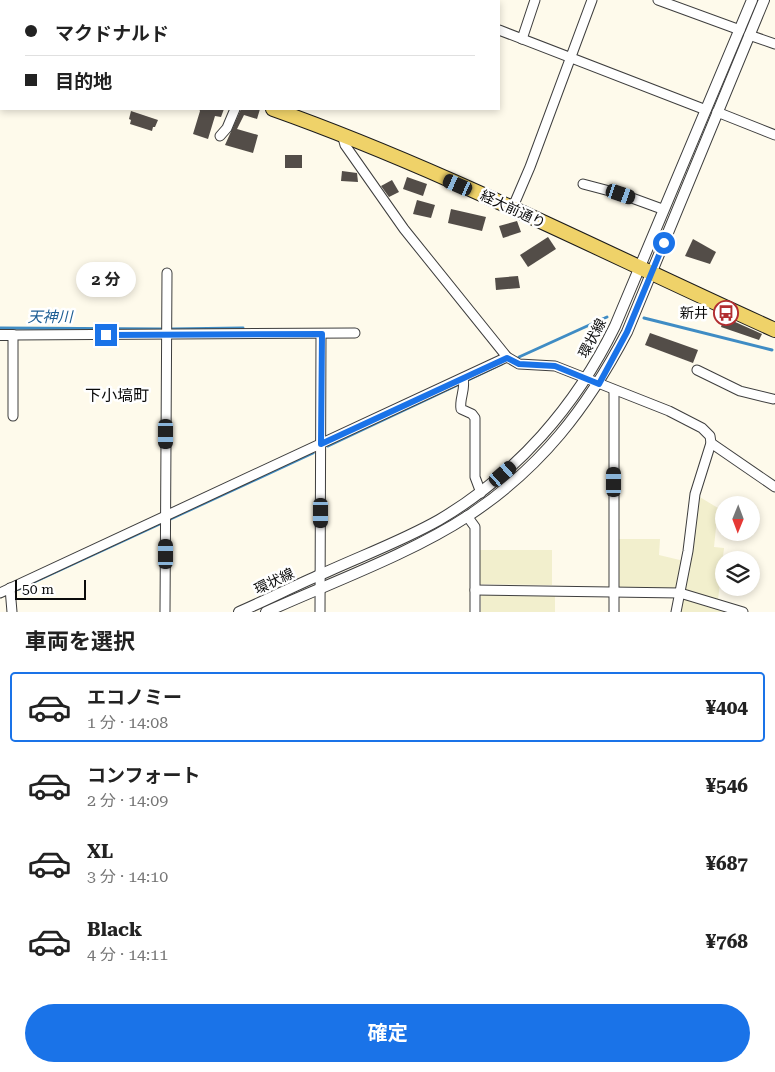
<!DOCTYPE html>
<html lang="ja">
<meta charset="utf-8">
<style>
body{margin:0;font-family:"Roboto Serif","Noto Sans JP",serif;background:#f6f6f6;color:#222;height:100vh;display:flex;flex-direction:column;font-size:19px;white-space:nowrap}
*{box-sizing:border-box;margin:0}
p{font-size:16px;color:#767676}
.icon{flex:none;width:28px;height:28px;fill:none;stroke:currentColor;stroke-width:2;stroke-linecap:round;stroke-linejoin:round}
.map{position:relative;height:612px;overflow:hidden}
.details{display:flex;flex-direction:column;background:#fff;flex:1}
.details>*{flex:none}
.guide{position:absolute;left:0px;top:0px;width:500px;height:110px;box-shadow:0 2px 8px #0003;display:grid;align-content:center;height:110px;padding:0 25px;background:#fff}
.needle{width:32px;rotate:181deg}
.buttons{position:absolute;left:715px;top:496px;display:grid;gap:10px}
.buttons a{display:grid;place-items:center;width:45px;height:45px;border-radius:50%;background:#fff;box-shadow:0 2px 8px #0003;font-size:25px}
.scale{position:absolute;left:15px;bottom:12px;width:71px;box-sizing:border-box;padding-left:5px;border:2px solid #0b0b0b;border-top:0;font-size:14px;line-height:18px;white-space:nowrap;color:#0b0b0b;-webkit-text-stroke:4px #fff;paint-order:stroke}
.end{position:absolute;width:22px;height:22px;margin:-11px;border:6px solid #1a73e8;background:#fff;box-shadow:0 0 0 2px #fff}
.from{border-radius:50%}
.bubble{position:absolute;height:35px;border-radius:18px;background:#fff;box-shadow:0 2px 8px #0003;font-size:16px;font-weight:700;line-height:35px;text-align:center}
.car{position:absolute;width:15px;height:30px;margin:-15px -8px;border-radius:6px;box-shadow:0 0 4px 1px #0007;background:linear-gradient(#222 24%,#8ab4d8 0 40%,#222 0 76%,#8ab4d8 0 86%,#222 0)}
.guide b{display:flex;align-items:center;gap:18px;height:48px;font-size:19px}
.guide b+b{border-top:1px solid #e0e0e0}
.guide i{width:12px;height:12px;background:#222}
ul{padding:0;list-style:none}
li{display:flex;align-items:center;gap:15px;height:70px;margin:0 10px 8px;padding:0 15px;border:2px solid transparent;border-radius:5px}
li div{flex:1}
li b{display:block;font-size:19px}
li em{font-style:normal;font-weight:700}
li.current{border-color:#1a73e8}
li>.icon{width:45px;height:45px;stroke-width:1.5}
h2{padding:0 25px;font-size:22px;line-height:60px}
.primary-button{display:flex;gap:10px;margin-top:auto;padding:10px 25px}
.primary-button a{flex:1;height:58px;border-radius:30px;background:#1a73e8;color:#fff;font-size:20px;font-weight:700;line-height:58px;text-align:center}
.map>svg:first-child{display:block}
.farmland{fill:#f2efcd}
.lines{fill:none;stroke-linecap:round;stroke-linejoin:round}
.stream{stroke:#3f8cc4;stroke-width:3}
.building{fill:#534d48}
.minor-casing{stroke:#3e3e3e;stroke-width:11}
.tertiary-casing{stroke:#3e3e3e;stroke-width:12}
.primary-casing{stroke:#1c1c1c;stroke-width:16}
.minor{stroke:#fff;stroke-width:9}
.tertiary{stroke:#fff;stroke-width:10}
.primary{stroke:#efd269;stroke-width:14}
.route{stroke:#1a73e8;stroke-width:6}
.labels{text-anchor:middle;stroke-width:5;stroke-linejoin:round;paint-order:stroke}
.street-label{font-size:14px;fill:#0b0b0b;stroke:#fff}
.poi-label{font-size:14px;fill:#0b0b0b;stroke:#fff;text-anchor:end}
.water-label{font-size:15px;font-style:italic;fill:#1e5e94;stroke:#fff}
.quarter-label{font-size:16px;fill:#0b0b0b;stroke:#fff}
</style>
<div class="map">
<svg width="775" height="612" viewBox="0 0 775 612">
<rect width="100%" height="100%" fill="#fefaeb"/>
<g class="farmland">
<path d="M698,496L718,508L714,547L724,548L718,600L687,591L684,588Z"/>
<path d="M616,539H660L659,555L684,561L677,590H617Z"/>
<path d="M478,550H552V585L478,584Z"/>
<path d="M484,593L555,594V612H481V596Z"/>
<path d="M682,597L731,612H680Z"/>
</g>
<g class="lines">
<g class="stream">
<path d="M419,0H420"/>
<path d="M644,318L772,350"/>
<path d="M0,328L161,329"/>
<path d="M172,329L243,328"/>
<path d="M519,357L607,317"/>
<path d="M328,446L502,364"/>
<path d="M19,589L313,453"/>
</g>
</g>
<g class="building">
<path d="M199,109H224L221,117L215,116L208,139L193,134L200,111Z"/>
<path d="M241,109H260L257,119L244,115L237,129L258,135L253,153L225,145Z"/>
<path d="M131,111L158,120L155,127H153L152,131L130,124L131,120L129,119Z"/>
<rect x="285" y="155" width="17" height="13"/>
<path d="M342,171L357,173L358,182L341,181Z"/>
<path d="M407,177L427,184L423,196L403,189Z"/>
<path d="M392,180L399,192L389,197L381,186Z"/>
<path d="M417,200L435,205L431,218L413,214Z"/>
<path d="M451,209L486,217L482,231L448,223Z"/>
<path d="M517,221L521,232L503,238L499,226Z"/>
<path d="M548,237L556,249L528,267L520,255Z"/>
<path d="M693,239L716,252L710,264L685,256Z"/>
<path d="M518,276L520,288L496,290L495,278Z"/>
<path d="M689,305L707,311L705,318L687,312Z"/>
<path d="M724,317L762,334L759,340L721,327Z"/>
<path d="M650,333L698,350L693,363L645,345Z"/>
</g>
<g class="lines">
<defs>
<g id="minor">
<path d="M207,0L210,1"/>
<path d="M658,0L740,30"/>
<path d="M298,1L299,0"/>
<path d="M450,1L451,0"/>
<path d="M499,30L706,110"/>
<path d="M749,35L775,44"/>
<path d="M522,39L535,0"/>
<path d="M0,56L1,55"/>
<path d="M717,112L775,135"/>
<path d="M342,134L345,145L404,229L507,357L519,364L555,366L669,411L702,428L710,436L711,443L695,494L688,551L676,612"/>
<path d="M220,136L227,128L235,109"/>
<path d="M583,184L621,194L662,209"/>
<path d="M512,209L530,167L592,0"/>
<path d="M697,370L740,391L773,399"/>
<path d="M463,378C466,389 459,399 461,409L472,414L475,418V477L481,493"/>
<path d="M13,416V335L355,333"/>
<path d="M711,443L775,487"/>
<path d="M467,516L475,527V612"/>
<path d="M10,588L12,612"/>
<path d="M475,590L680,593L743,612"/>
<path d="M0,593L507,357"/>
<path d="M165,612L167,273"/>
<path d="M320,612L321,334"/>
<path d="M614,612V390"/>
</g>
<g id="tertiary">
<path d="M0,335H13"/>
<path d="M239,612C267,600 294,586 322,574C361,556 402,541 439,520C517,474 576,406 615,326L752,0"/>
<path d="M266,612C330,583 410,554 468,516C541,468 587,408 627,332L764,0"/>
</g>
<g id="primary">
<path d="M6,0L9,1"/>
<path d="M273,109C445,170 608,255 775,330"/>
</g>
</defs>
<use href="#minor" class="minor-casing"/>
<use href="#tertiary" class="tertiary-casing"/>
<use href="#primary" class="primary-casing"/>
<use href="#minor" class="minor"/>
<use href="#tertiary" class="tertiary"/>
<use href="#primary" class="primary"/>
</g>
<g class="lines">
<path class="route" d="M106,335L322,334L321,444L507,358L519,364L555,366L599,384L627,332L664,243"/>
</g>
<defs>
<symbol id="bus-ring" viewBox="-11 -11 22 22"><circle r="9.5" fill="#fff" stroke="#b22d30" stroke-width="1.5"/><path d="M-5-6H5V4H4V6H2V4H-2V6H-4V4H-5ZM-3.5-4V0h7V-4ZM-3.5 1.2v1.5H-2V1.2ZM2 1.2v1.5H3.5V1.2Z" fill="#b22d30"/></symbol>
</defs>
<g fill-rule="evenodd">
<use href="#bus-ring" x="712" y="299" width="28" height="28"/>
</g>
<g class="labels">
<g class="street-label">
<text transform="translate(513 209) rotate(25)" y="5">経大前通り</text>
<text transform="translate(592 338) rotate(-62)" y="5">環状線</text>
<text transform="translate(274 581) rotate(-25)" y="5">環状線</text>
</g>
<g class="poi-label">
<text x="708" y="318">新井</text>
</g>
<g class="water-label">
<text x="50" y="322">天神川</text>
</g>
<g class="quarter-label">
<text x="117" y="401">下小塙町</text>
</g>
</g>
</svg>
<div class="buttons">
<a><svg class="needle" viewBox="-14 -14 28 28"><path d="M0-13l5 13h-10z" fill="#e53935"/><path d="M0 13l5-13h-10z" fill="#767676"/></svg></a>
<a><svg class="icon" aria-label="layers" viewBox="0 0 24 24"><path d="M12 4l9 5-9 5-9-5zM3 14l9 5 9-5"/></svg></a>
</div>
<div class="scale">50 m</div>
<i class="end from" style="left:664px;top:243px"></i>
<i class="end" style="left:106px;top:335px"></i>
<div class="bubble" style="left:76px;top:262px;width:60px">2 分</div>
<i class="car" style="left:458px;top:185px;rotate:294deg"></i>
<i class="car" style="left:621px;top:194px;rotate:109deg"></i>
<i class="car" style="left:166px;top:434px;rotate:180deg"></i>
<i class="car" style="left:503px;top:474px;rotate:49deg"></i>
<i class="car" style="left:614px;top:482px;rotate:0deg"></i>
<i class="car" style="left:321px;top:513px;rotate:180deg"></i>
<i class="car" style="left:166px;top:554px;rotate:0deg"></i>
<div class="guide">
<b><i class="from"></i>マクドナルド</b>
<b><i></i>目的地</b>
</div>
</div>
<section class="details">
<h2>車両を選択</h2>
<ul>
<li class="current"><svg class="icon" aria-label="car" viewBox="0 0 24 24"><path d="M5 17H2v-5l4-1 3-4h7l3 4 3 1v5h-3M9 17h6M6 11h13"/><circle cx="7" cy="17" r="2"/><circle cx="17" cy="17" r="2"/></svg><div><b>エコノミー</b><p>1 分 · 14:08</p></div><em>¥404</em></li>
<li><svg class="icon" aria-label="car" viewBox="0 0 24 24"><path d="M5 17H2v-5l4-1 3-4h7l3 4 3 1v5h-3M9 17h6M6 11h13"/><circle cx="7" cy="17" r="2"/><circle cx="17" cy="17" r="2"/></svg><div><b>コンフォート</b><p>2 分 · 14:09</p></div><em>¥546</em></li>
<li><svg class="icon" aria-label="car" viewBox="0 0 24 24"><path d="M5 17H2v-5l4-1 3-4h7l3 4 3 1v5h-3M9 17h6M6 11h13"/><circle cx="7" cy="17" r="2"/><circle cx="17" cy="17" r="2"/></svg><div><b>XL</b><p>3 分 · 14:10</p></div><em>¥687</em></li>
<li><svg class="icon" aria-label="car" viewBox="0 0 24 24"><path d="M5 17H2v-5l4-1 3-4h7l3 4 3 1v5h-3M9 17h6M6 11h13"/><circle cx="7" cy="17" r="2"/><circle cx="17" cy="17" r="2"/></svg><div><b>Black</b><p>4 分 · 14:11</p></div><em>¥768</em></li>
</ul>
<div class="primary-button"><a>確定</a></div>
</section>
